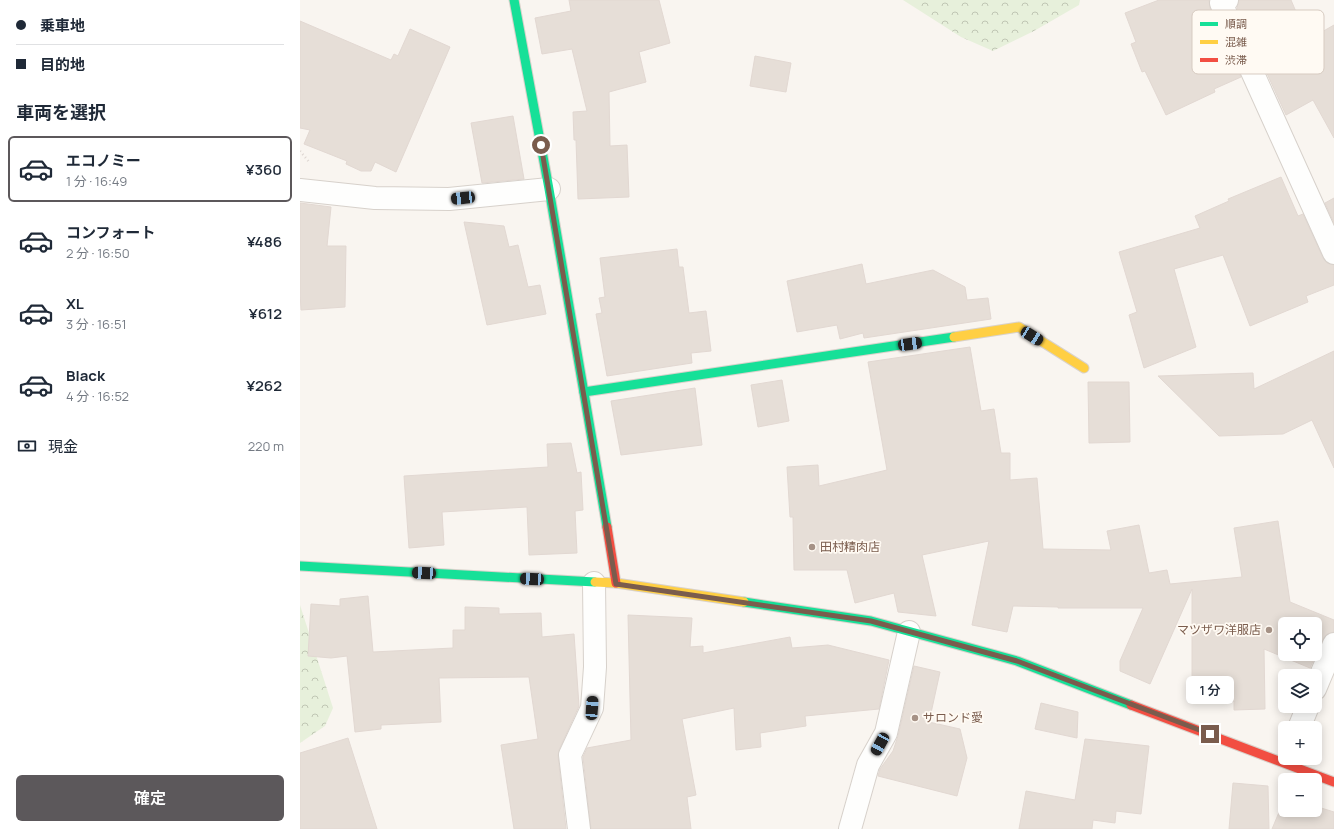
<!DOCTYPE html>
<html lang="ja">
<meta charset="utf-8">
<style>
body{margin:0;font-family:Manrope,"Noto Sans JP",sans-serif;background:#f6f6f7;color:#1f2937;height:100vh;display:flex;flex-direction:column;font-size:15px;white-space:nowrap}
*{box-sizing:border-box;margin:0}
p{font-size:13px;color:#747a83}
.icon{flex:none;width:22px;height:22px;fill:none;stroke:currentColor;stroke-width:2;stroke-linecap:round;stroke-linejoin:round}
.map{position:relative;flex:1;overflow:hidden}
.side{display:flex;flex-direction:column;background:#fff;width:300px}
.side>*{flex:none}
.top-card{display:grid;align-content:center;height:88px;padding:0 16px;background:#fff}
.controls{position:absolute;left:978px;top:617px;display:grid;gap:8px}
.controls a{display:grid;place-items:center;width:44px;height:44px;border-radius:6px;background:#fff;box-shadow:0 2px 10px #0003;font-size:20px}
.end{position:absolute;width:18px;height:18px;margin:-9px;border:5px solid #7a5c4d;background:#fff;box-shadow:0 0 0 2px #fff}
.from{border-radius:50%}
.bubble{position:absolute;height:28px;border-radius:6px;background:#fff;box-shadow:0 2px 10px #0003;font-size:13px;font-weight:600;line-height:28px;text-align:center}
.car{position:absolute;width:12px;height:24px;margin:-12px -6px;border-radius:5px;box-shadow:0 0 3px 1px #0007;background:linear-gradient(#222 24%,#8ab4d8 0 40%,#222 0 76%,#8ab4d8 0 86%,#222 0)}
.top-card b{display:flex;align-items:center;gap:14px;height:38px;font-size:15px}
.top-card b+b{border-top:1px solid #e0e1e3}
.top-card i{width:10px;height:10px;background:#1f2937}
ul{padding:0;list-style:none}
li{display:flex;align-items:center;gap:12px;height:66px;margin:0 8px 6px;padding:0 8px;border:2px solid transparent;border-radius:6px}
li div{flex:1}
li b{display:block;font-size:15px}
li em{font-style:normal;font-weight:600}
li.active{border-color:#5c585b}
li>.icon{width:36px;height:36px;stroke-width:1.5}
h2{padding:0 16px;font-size:18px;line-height:48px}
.pay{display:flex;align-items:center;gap:10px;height:44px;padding:0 16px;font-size:15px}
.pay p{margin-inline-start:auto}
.primary-button{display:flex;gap:8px;margin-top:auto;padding:8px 16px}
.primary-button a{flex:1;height:46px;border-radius:6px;background:#5c585b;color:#fff;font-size:16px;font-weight:600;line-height:46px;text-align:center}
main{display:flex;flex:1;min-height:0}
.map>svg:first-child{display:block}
.forest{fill:url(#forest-crowns)}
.building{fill:#e6ded7;stroke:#e2d8d2;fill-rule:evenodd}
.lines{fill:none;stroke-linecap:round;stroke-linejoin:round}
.street-casing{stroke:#d7d1cb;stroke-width:24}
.fast-casing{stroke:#d9d2cb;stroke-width:11}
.slow-casing{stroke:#d9d2cb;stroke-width:11}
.jam-casing{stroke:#d9d2cb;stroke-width:11}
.path{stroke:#dcd5d0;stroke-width:2.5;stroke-dasharray:1 3;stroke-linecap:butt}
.street{stroke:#fefefd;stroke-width:22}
.fast{stroke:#16e098;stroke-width:9}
.slow{stroke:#ffcf43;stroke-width:9}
.jam{stroke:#f24e42;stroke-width:9}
.route{stroke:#7a5c4d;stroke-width:5}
.poi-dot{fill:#a69286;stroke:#fffaf3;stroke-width:1.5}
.labels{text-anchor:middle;stroke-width:3.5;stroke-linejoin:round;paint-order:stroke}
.poi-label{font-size:12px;fill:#7a5c4d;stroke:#fffaf3;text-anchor:start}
.key{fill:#fffaf3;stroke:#d7cbc1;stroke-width:1}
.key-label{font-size:11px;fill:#7a5c4d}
</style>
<main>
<section class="side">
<div class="top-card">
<b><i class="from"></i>乗車地</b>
<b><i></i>目的地</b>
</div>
<h2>車両を選択</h2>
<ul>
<li class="active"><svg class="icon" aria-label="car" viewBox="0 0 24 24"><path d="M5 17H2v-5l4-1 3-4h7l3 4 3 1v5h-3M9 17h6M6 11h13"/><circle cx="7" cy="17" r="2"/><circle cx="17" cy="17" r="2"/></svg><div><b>エコノミー</b><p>1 分 · 16:49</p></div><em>¥360</em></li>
<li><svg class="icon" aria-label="car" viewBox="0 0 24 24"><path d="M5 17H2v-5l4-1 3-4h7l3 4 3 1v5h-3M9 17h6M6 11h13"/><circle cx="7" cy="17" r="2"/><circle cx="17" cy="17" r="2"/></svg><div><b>コンフォート</b><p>2 分 · 16:50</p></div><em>¥486</em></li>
<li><svg class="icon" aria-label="car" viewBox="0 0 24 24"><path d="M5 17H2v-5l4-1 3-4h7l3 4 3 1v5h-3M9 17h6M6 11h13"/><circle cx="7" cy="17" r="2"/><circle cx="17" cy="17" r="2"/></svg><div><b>XL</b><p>3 分 · 16:51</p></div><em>¥612</em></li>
<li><svg class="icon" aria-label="car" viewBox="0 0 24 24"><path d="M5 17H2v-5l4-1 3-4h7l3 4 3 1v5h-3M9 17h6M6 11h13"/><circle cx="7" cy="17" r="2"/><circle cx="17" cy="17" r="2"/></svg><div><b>Black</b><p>4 分 · 16:52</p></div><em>¥262</em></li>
</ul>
<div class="pay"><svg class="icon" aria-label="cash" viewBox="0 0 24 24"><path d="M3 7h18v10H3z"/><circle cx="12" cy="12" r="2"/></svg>現金<p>220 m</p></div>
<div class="primary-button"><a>確定</a></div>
</section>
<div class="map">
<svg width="1034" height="829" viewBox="0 0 1034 829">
<defs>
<pattern id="forest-crowns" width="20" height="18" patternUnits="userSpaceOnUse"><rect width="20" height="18" fill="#e7f0db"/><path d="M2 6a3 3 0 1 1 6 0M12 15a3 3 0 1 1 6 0" fill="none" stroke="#c0c6b4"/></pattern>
</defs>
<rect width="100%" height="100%" fill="#f9f5f0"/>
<g class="forest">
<path d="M603,0H780L779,5L734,31L693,51L661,37Z"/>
<path d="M0,605L33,708L25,726L0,743Z"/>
</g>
<g class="building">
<path d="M269,0H359L370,43L339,52L346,82L309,92L310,146L327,145L329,197L278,199L276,140H274L273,112L287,111L272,49L242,54L235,18L271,11Z"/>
<path d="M859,0H909L910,8L941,77L914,89L915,92L866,115L845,71L842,72L831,44L836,42L825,13Z"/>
<path d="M939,0H991L1008,40L1034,25V138L1013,100L986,115L937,8Z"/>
<path d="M0,21L91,60L94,54L98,56L110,29L150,47L96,172L75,162L71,171H61L46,164L47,161L4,144L10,130L0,128Z"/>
<path d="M455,56L491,63L486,92L450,86Z"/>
<path d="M213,116L224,179L182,183L171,123Z"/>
<path d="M981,177L998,216L1003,214L1023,258L1027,263L1034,265V285L1006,296L1008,302L950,326L923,255L874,269L896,347L844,368L829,315L837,312L819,252L900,228L895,216L929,201L928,199Z"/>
<path d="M1034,198V223L1025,203Z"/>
<path d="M0,203L31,207L27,246H46L45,307L1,310L0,292Z"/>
<path d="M164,222L204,226L209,247L218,245L228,287L240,285L246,314L187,325Z"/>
<path d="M377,249L379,267H383L389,313L406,311L411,351L391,353L392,363L307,376L296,314L302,313L299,298L305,297L300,258Z"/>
<path d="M562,264L566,284L633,270L665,287L667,300L688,298L691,319L564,338L563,333L540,339L537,325L497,332L487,281Z"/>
<path d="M670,347L681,411L694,409L701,453H710V480L737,478L743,549L811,550L807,531L839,525L849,573L867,570L870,584L942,577L934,528L978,521L990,602L1034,620V632L1027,634L1023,639L1010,668L964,649L965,709L934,710V701L892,702V589L850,684L820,671V661L843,608H758V607L713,606L707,632L672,625L689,541L622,555L636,616L598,612L594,593L555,603L547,570H494L493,517H490L487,467L518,465L519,486L587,470L568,362ZM985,624H1015V654H985Z"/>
<path d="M1034,351V468L1012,420L983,434L919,436L858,376L953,373L954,389Z"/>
<path d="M482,380L489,421L458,427L451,385Z"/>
<path d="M788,382H829L830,442L789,443Z"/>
<path d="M395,388L402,445L321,455L311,401Z"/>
<path d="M271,443L277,473L281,472L283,510L275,511L277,553L229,555L227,507L142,512L144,545L109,548L104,476L248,467L247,444Z"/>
<path d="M68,596L73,652L153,648V630H165V607L199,608V614L241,613L242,637L274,634L279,706L259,750L258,756L266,829H214L201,745L238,739L229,677L139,678L141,722L81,725V729L55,732L47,656L31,658L8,656L11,604L40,606V599Z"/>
<path d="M328,615L392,618L390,647L403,646V653L490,637L492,648L528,645L589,660L579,709L505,716L506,726L460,733L461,747L436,750L434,708L382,719L396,795L387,797L391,829H291L283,757L287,748L331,740Z"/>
<path d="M614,666L640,672L629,722L660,729L667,758L657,796L578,776L580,769L593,751L598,736Z"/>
<path d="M741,703L778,712L777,738L735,729Z"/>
<path d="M48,738L77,829H0V753Z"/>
<path d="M785,739L849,746L841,814L816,811L815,823L793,820L792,829H719L726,791L775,800Z"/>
<path d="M933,783L968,786L969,829H929Z"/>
<path d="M985,798V810H1015V806L1034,812V829H972Z"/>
</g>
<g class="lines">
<defs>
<g id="street">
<path d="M927,0L921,3L1034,253"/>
<path d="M0,190L75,198L149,199L249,189"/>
<path d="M1015,689L1034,644"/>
<path d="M999,728L1008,706"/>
<path d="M279,829L270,755L292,708L295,667L294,583"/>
<path d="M550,829L568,765L586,733L609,632"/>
</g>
<g id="fast">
<path d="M214,0L249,189L307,527"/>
<path d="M284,392L654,337"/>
<path d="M0,566L295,582"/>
<path d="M444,602L571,621L717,661L831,705"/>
</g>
<g id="slow">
<path d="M654,337L719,327L784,368"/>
<path d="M295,582L316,583L444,602"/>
</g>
<g id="jam">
<path d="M307,527L316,583"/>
<path d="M831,705L1034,782"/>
</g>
</defs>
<use href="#street" class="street-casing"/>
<use href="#fast" class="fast-casing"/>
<use href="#slow" class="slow-casing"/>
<use href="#jam" class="jam-casing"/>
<path class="path" d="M0,151L10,163"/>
<use href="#street" class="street"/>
<use href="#fast" class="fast"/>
<use href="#slow" class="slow"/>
<use href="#jam" class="jam"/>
</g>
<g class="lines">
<path class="route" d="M241,145L316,584L571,621L717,661L910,734"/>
</g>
<g class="poi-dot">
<circle cx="512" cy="547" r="4"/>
<circle cx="969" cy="630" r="4"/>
<circle cx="615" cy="718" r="4"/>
</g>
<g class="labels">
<g class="poi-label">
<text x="520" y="551">田村精肉店</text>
<text x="961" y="634" text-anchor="end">マツザワ洋服店</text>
<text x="623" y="722">サロンド愛</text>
</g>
</g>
<rect x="892" y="10" width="132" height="64" rx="6" class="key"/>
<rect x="900" y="22" width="18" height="4" fill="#16e098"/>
<rect x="900" y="40" width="18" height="4" fill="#ffcf43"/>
<rect x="900" y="58" width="18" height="4" fill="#f24e42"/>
<g class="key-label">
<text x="925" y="28">順調</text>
<text x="925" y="46">混雑</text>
<text x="925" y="64">渋滞</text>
</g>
</svg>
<div class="controls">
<a><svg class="icon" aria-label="locate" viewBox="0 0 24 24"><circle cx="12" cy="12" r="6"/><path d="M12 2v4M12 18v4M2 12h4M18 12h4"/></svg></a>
<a><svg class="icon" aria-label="layers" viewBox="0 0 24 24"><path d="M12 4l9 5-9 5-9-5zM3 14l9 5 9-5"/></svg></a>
<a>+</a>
<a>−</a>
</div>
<i class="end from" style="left:241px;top:145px"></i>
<i class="end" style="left:910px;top:734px"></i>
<div class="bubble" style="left:886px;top:676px;width:48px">1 分</div>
<i class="car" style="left:163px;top:198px;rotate:264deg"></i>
<i class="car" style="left:732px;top:336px;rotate:122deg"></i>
<i class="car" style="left:610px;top:344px;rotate:82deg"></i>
<i class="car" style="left:124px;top:573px;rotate:273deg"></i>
<i class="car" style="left:232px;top:579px;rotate:273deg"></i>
<i class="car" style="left:292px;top:708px;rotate:4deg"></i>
<i class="car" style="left:580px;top:744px;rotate:209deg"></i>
</div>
</main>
